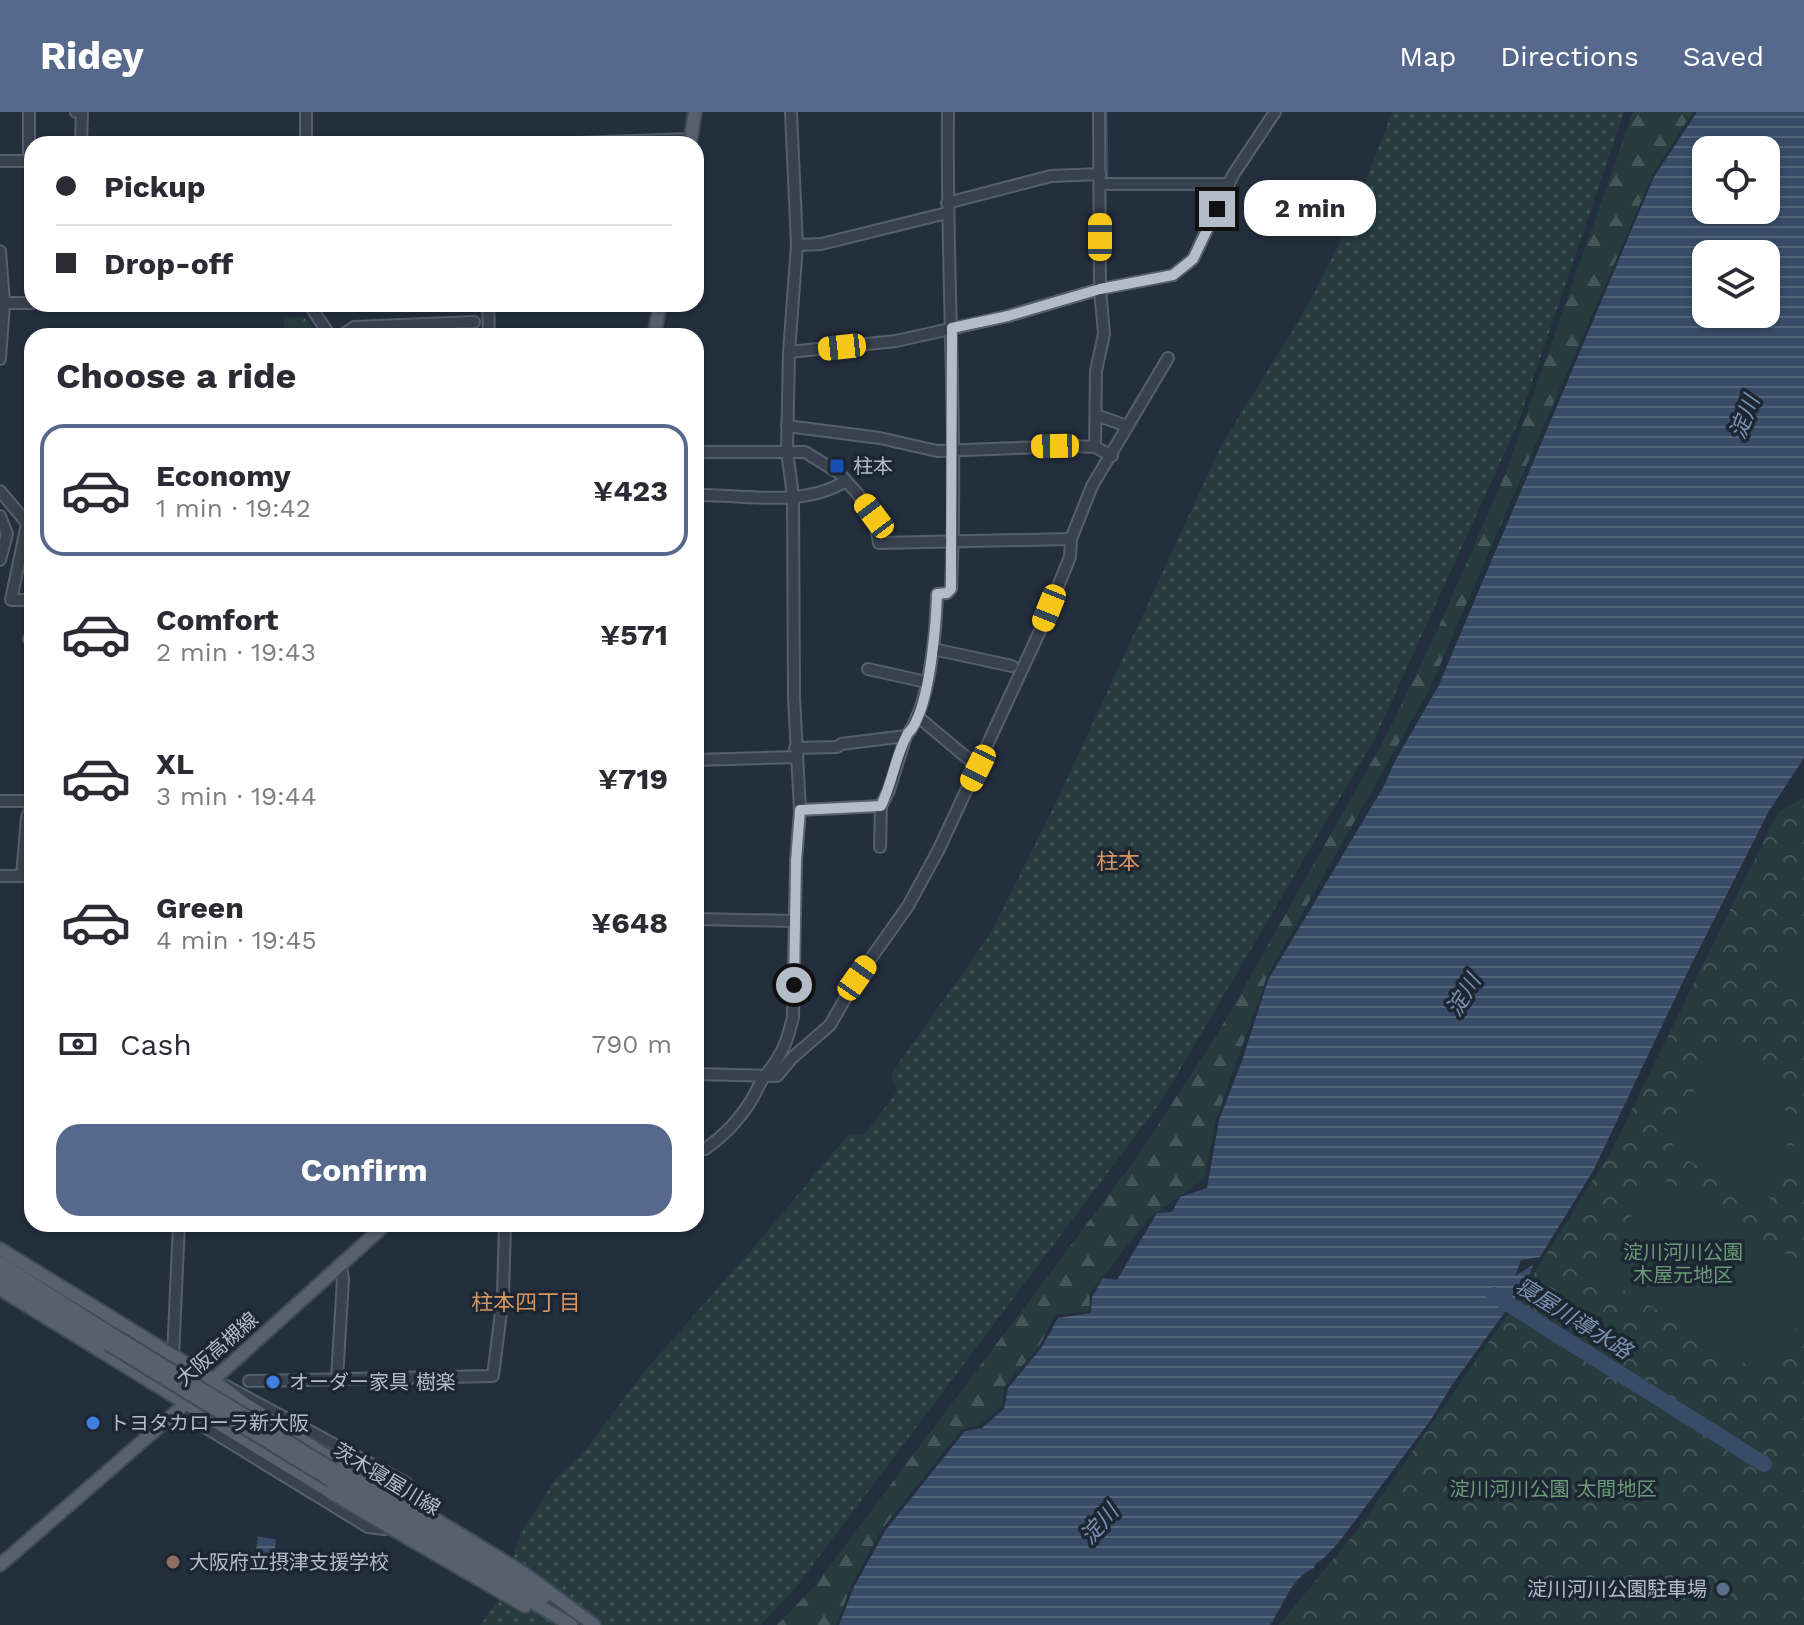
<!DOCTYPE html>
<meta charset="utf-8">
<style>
body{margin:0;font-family:"Work Sans","Noto Sans JP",sans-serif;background:#f7f7f7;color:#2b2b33;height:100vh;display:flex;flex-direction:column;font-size:30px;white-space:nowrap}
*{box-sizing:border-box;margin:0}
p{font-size:26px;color:#7c7c81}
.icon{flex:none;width:44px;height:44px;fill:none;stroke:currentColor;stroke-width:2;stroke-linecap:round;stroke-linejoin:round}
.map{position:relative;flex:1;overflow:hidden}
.sheet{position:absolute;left:24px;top:216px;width:680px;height:904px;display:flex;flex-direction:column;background:#fff;border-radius:24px;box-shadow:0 2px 6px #0004}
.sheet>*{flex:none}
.hud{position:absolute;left:24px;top:24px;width:680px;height:176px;border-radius:24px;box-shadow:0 2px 6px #0004;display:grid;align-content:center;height:176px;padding:0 32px;background:#fff}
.tools{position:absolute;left:1692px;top:24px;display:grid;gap:16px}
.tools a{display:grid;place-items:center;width:88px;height:88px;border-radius:16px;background:#fff;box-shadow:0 2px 6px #0004;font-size:40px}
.end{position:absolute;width:36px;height:36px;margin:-18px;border:10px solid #b4bcc9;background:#111;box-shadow:0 0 0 4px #111}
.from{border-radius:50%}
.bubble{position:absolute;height:56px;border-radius:24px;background:#fff;box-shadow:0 2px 6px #0004;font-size:26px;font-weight:700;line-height:56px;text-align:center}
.car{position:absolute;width:24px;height:48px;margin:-24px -12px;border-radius:10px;box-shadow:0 0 6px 2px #0007;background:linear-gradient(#f5c518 24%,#345 0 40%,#f5c518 0 76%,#345 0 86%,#f5c518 0)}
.hud b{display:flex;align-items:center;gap:28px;height:76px;font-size:30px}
.hud b+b{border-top:2px solid #e1e1e2}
.hud i{width:20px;height:20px;background:#2b2b33}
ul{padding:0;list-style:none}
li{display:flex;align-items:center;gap:24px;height:132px;margin:0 16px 12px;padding:0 16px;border:4px solid transparent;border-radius:24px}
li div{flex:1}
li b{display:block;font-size:30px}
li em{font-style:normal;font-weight:700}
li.selected{border-color:#56698c}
li>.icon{width:72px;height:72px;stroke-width:1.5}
h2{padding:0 32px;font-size:36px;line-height:96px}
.pay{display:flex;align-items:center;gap:20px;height:88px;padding:0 32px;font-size:30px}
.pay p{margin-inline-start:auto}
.cta{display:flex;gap:16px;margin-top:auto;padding:16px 32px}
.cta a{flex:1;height:92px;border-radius:24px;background:#56698c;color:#fff;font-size:32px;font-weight:700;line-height:92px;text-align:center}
header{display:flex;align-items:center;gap:48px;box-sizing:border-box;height:112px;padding:0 40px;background:#56698c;color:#fff}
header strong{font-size:38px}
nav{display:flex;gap:44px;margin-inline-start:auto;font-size:28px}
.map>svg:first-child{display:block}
.grass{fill:url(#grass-dots)}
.forest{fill:url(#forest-firs)}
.park{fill:url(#park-crowns)}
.pitch{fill:#263c3f}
.water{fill:url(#water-rules);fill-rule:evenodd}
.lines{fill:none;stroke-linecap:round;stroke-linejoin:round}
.stream{stroke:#394c67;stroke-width:3}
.river{stroke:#394c67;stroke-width:16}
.minor-casing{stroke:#565f6c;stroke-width:14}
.major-casing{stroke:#414a57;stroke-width:16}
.minor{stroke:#38414e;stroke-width:10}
.major{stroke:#56606e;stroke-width:12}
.major-bridge-casing{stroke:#414a57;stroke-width:16;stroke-linecap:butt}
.major-bridge{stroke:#56606e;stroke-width:12}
.route{stroke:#b4bcc9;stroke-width:10}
.transit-dot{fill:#1a4fb4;stroke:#1d2633;stroke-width:3}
.shop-dot{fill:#3f7fe0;stroke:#1d2633;stroke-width:3}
.education-dot{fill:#8d6e63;stroke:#1d2633;stroke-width:3}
.service-dot{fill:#5c6f8a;stroke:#1d2633;stroke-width:3}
.labels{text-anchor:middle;stroke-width:7;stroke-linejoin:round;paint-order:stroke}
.poi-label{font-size:20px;fill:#b4bcc9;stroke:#1d2633;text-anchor:start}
.park-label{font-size:20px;fill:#6b9a76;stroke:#1d2633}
.street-label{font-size:20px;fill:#b4bcc9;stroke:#1d2633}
.water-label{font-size:22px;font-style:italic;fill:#7c92b1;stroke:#1d2633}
.neighbourhood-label{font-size:22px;fill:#d59563;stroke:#1d2633}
</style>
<header>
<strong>Ridey</strong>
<nav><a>Map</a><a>Directions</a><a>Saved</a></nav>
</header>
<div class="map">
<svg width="1804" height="1513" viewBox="0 0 1804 1513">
<defs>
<pattern id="grass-dots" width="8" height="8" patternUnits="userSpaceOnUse" patternTransform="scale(2)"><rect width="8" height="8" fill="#263c3f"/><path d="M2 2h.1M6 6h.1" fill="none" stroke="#435659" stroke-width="1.8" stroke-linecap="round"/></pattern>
<pattern id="forest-firs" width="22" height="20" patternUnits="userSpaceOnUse" patternTransform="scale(2)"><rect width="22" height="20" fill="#263c3f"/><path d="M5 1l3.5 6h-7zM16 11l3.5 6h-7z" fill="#435659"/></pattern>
<pattern id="park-crowns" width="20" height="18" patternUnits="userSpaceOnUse" patternTransform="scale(2)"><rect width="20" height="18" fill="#263c3f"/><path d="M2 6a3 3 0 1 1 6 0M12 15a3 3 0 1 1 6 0" fill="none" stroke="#435659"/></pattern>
<pattern id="water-rules" width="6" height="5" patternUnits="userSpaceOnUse" patternTransform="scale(2)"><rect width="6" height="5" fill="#394c67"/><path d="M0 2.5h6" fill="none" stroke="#53647b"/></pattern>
</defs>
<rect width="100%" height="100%" fill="#242f3e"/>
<path class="grass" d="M1392,0H1624L1519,309L1374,628L1161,990L793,1479L760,1513H480L496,1491L520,1423L556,1366L582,1342L644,1260L754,1135L848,1023L865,1022L897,980L891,962L991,821L1059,684L1222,332L1307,195L1351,108Z"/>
<path class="forest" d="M1633,0H1693L1653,62L1430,576L1268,862L1216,1007L1204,1067L1149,1106L1090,1181L1089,1199L1055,1202L1040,1233L1004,1275L1002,1294L981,1312L962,1317L882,1417L852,1472L836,1513H777L813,1476L1137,1045L1218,921L1384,628L1437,519L1506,360Z"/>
<g class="park">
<path d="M284,205H304L319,224H284Z"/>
<path d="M1804,686V1513H1279L1359,1416L1516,1191L1614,1034L1778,700Z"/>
</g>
<g class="pitch">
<path d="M1804,812V877L1784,873L1765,865Z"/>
<path d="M1723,925C1794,961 1804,1027 1766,1094L1675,1041L1670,1022Z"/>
<path d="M1804,987V1085C1790,1058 1792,1015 1804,987Z"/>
<path d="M1656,1062L1804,1152V1204L1767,1265L1596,1161Z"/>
</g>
<g class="water">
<path d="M1697,0H1804V646L1769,699L1689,857L1593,1059L1540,1145L1521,1148L1515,1164L1533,1153L1528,1168L1452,1273L1430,1309L1339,1430L1325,1445L1315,1452L1314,1456C1290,1467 1284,1493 1270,1513H839L854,1475L885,1419L965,1319L982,1316L1004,1297L1008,1276L1042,1235L1058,1206L1091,1201L1092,1185L1103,1166L1117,1168L1157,1101L1172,1100L1180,1085L1207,1076L1219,1008L1242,949L1268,868L1384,674L1395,649L1438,575L1654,65ZM1706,38H1766V98H1706ZM1706,142H1766V202H1706Z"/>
<path d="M258,1425L276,1427L272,1461L253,1459Z"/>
</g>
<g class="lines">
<g class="stream">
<path d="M1106,0L1107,67"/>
<path d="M996,83L1055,69L1095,67"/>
<path d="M954,160L955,171"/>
</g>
<path class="river" d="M1494,1183L1764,1352"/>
<defs>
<g id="minor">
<path d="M29,0V49"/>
<path d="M76,0H82L81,32"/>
<path d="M306,32V0"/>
<path d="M316,32H351"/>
<path d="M551,32L690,27"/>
<path d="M0,49H32"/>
<path d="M1100,72H1228"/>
<path d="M947,91L1051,64L1100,62"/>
<path d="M797,133L821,132L947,101"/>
<path d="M0,139L4,191L0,247"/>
<path d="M4,191H32"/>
<path d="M309,192L330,224"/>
<path d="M488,192L489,224"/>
<path d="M341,224L354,215L474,210"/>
<path d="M789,240L797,133L791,0"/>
<path d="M1096,303L1127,314"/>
<path d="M787,314L880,326L937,339L1073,334L1095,335L1112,344"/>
<path d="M1095,335L1096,259L1104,222L1100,177L1099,0"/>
<path d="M696,340H805L839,361L857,381L874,404L879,431L1071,427"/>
<path d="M0,379L32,417"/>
<path d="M696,386L705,383C749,384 805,394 844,370"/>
<path d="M0,404L7,422L0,448"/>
<path d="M27,412L11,488H32"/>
<path d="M29,527H32"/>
<path d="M933,537L1012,554"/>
<path d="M868,557L926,570"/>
<path d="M917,604L978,655"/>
<path d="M795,636L837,635L841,632L906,624C930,595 936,520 937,482L947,481L951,477C958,318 946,159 948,0"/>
<path d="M696,648L796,645"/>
<path d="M0,689H32"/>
<path d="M800,698L881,694"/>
<path d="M880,735L881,694L889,678L906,624"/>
<path d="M0,764H22L27,705L32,695"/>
<path d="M696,807L794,809"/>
<path d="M696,962L777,964L792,946L830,913L857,866L908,794L939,737L1039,521L1070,445L1071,427L1092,374L1168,246"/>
<path d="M705,1037C724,1024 740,1007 752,987C756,981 759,972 764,965C781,945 787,931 793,905L796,749L800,698L794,586L793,384L787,339L789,240L896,229L1008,204L1100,177L1173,163L1193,147L1233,63L1275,0"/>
<path d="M173,1245L179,1112"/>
<path d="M337,1266L343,1167L341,1156"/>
<path d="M249,1269L493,1264L503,1184L505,1112"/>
<path d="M226,1274L406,1371L409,1375L399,1395"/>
<path d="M184,1291L190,1306L368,1415L385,1417L388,1412"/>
</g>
<g id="major">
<path d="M690,32L695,0"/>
<path d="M654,224L660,192"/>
<path d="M0,1137L213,1268L245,1292L343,1354"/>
<path d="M0,1151L115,1224"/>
<path d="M0,1164L108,1232"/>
<path d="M0,1177L330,1380"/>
<path d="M422,1399L522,1460L594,1513"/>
<path d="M417,1409L544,1485"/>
<path d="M412,1418L571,1513"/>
<path d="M408,1426L525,1494"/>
<path d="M0,1453L213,1268L386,1112"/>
</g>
</defs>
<use href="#minor" class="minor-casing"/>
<use href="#major" class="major-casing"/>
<use href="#minor" class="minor"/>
<use href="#major" class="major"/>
<defs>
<g id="major-bridge">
<path d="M115,1224L417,1409"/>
<path d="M108,1232L412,1418"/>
<path d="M343,1354L422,1399"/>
<path d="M330,1380L408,1426"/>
</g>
</defs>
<use href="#major-bridge" class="major-bridge-casing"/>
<use href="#major-bridge" class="major-bridge"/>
</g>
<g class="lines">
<path class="route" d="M794,873L796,749L800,698L881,694C892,672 895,646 906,625C908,619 910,620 913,615C930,588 936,514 937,482L947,481L951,477L952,216L1008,204L1100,177L1173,163L1193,147L1217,97"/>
</g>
<rect class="transit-dot" x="829" y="346" width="16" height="16" rx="4"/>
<g class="shop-dot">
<circle cx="273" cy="1270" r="8"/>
<circle cx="93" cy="1311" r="8"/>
</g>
<circle class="education-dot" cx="173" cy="1450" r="8"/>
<circle class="service-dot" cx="1723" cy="1477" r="8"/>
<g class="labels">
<g class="poi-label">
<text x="853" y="361">柱本</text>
<text x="289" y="1277">オーダー家具 樹楽</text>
<text x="109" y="1318">トヨタカローラ新大阪</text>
<text x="189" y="1457">大阪府立摂津支援学校</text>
<text x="1707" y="1484" text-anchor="end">淀川河川公園駐車場</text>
</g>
<g class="park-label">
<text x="1683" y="1147">淀川河川公園<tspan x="1683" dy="23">木屋元地区</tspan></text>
<text x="1553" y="1384">淀川河川公園 太間地区</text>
</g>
<g class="street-label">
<text transform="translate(217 1237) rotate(-41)" y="7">大阪高槻線</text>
<text transform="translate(387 1367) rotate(31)" y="7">茨木寝屋川線</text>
</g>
<g class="water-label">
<text transform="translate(1744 305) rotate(-69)" y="8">淀川</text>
<text transform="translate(1463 883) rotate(-59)" y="8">淀川</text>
<text transform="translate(1574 1206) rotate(32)" y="8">寝屋川導水路</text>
<text transform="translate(1099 1412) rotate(-49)" y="8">淀川</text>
</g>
<g class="neighbourhood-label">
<text x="1118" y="757">柱本</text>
<text x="526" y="1198">柱本四丁目</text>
</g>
</g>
</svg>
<div class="tools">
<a><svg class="icon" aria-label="locate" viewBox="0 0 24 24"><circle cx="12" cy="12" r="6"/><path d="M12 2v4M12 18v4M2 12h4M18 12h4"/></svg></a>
<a><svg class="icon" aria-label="layers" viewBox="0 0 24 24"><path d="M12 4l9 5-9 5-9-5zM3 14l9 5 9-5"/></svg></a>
</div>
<i class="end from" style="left:794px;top:873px"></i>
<i class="end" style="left:1217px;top:97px"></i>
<div class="bubble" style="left:1244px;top:68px;width:132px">2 min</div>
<i class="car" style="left:1100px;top:125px;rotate:0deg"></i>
<i class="car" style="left:842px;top:235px;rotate:264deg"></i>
<i class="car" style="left:1055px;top:334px;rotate:269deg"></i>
<i class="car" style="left:874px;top:404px;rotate:323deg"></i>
<i class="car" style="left:1049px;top:496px;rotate:202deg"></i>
<i class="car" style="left:978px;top:656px;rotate:206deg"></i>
<i class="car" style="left:857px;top:866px;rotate:35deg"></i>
<div class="hud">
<b><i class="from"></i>Pickup</b>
<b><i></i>Drop-off</b>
</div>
<section class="sheet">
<h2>Choose a ride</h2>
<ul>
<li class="selected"><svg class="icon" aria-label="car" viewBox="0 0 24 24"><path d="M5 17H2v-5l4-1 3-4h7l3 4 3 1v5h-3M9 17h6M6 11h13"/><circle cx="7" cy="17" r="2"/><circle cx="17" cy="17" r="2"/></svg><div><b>Economy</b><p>1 min · 19:42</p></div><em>¥423</em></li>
<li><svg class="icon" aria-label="car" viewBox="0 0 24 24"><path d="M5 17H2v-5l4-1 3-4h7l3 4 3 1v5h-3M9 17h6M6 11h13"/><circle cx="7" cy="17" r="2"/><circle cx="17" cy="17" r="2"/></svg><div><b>Comfort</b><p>2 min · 19:43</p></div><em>¥571</em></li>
<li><svg class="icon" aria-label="car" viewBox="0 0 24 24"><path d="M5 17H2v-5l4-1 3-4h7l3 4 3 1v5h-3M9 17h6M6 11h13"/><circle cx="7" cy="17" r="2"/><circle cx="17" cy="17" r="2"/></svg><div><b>XL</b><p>3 min · 19:44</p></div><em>¥719</em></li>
<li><svg class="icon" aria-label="car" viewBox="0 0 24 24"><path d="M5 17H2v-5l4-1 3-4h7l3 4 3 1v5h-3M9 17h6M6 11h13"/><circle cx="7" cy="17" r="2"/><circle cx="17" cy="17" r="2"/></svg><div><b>Green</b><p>4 min · 19:45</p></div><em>¥648</em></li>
</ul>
<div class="pay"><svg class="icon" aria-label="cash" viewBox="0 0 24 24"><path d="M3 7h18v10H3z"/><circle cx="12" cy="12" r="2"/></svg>Cash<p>790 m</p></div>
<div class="cta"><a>Confirm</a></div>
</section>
</div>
